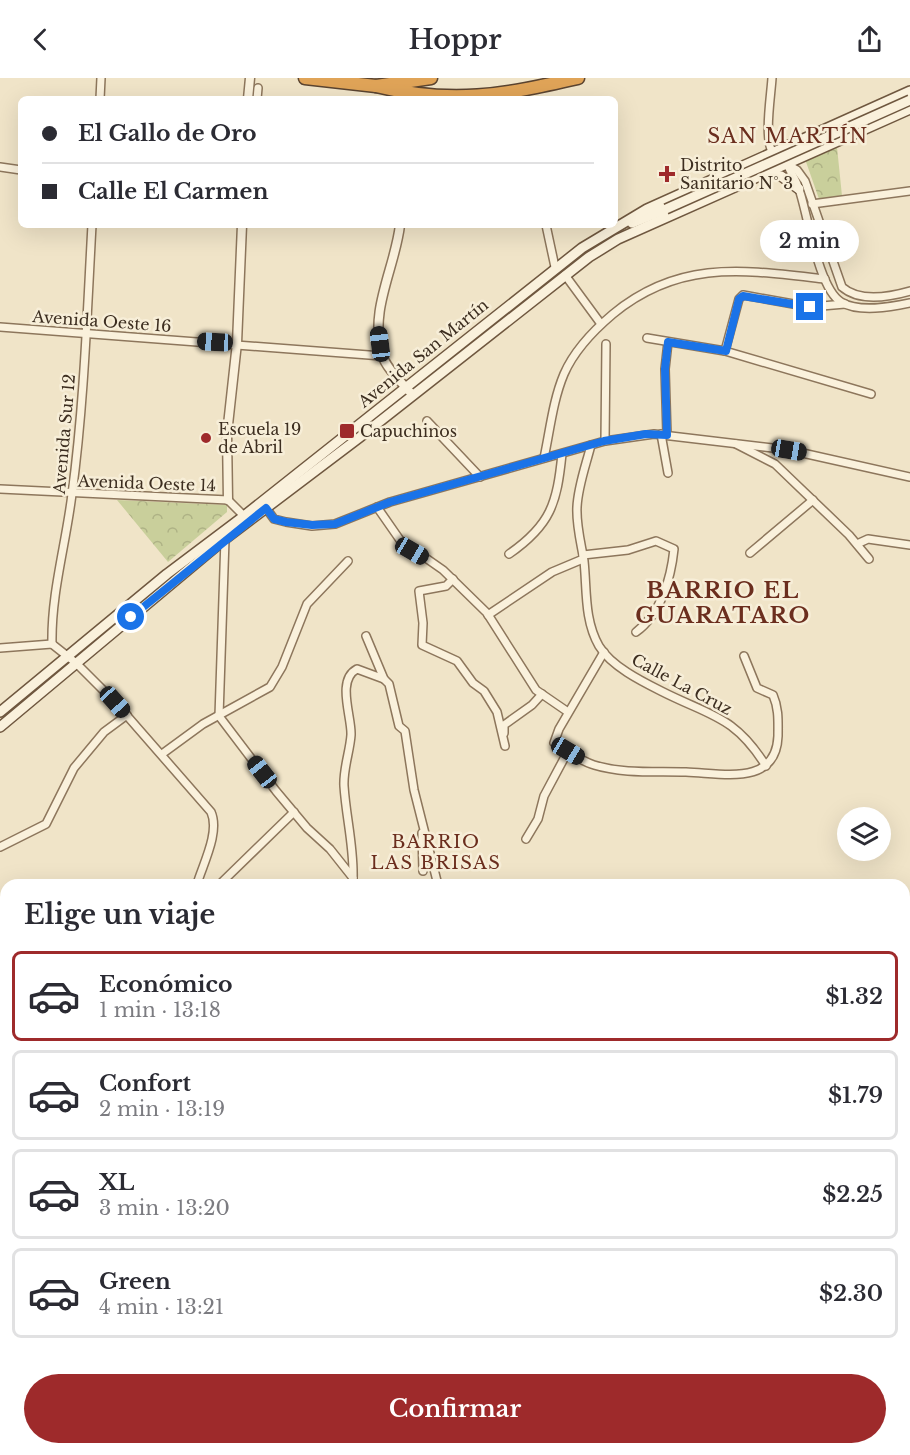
<!DOCTYPE html>
<html lang="es">
<meta charset="utf-8">
<style>
body{margin:0;font-family:"Libre Baskerville",serif;background:#f2f2f3;color:#2b2b33;height:100vh;display:flex;flex-direction:column;font-size:22px;white-space:nowrap}
*{box-sizing:border-box;margin:0}
p{font-size:20px;color:#7c7c81}
.icon{flex:none;width:33px;height:33px;fill:none;stroke:currentColor;stroke-width:2;stroke-linecap:round;stroke-linejoin:round}
.map{position:relative;flex:1;overflow:hidden}
.panel{position:absolute;left:0px;top:801px;width:910px;height:576px;display:flex;flex-direction:column;background:#fff;border-radius:18px 18px 0 0;box-shadow:0 6px 24px #0002}
.panel>*{flex:none}
.top-card{position:absolute;left:18px;top:18px;width:600px;height:132px;border-radius:9px;box-shadow:0 6px 24px #0002;display:grid;align-content:center;height:132px;padding:0 24px;background:#fff}
.tools{position:absolute;left:837px;top:729px;display:grid;gap:12px}
.tools a{display:grid;place-items:center;width:54px;height:54px;border-radius:50%;background:#fff;box-shadow:0 6px 24px #0002;font-size:30px}
.end{position:absolute;width:27px;height:27px;margin:-14px;border:8px solid #1a73e8;background:#fff;box-shadow:0 0 0 3px #fff}
.from{border-radius:50%}
.bubble{position:absolute;height:42px;border-radius:21px;background:#fff;box-shadow:0 6px 24px #0002;font-size:20px;font-weight:600;line-height:42px;text-align:center}
.car{position:absolute;width:18px;height:36px;margin:-18px -9px;border-radius:8px;box-shadow:0 0 4px 2px #0007;background:linear-gradient(#222 24%,#8ab4d8 0 40%,#222 0 76%,#8ab4d8 0 86%,#222 0)}
.top-card b{display:flex;align-items:center;gap:21px;height:57px;font-size:22px}
.top-card b+b{border-top:2px solid #e1e1e2}
.top-card i{width:15px;height:15px;background:#2b2b33}
ul{padding:0;list-style:none}
li{display:flex;align-items:center;gap:18px;height:90px;margin:0 12px 9px;padding:0 12px;border:3px solid #e1e1e2;border-radius:9px}
li div{flex:1}
li b{display:block;font-size:22px}
li em{font-style:normal;font-weight:600}
li.selected{border-color:#9e2a2b}
li>.icon{width:54px;height:54px;stroke-width:1.5}
h2{padding:0 24px;font-size:27px;line-height:72px}
.button{display:flex;gap:12px;margin-top:auto;padding:12px 24px}
.button a{flex:1;height:69px;border-radius:36px;background:#9e2a2b;color:#fff;font-size:24px;font-weight:600;line-height:69px;text-align:center}
header{display:flex;justify-content:space-between;align-items:center;height:78px;padding:0 24px;background:#fff;font-size:27px;font-weight:600}
.map>svg:first-child{display:block}
.park{fill:url(#park-crowns)}
.pitch{fill:#c9cf9b}
.lines{fill:none;stroke-linecap:round;stroke-linejoin:round}
.minor-casing{stroke:#8d765c;stroke-width:10}
.tertiary-casing{stroke:#8d765c;stroke-width:11}
.secondary-casing{stroke:#6f573f;stroke-width:12}
.motorway-casing{stroke:#5b4430;stroke-width:15}
.minor{stroke:#faf1dc;stroke-width:7}
.tertiary{stroke:#faf1dc;stroke-width:8}
.secondary{stroke:#faf1dc;stroke-width:9}
.motorway{stroke:#e0a458;stroke-width:12}
.rail-casing{stroke:#3d2e20;stroke-width:4.5}
.rail{stroke:#f7eed8;stroke-width:2;stroke-dasharray:7;stroke-linecap:butt}
.secondary-bridge-casing{stroke:#6f573f;stroke-width:12;stroke-linecap:butt}
.secondary-bridge{stroke:#faf1dc;stroke-width:9}
.route{stroke:#1a73e8;stroke-width:8}
.poi-dot{fill:#9e2a2b;stroke:#f7eed8;stroke-width:2}
.labels{text-anchor:middle;stroke-width:5;stroke-linejoin:round;paint-order:stroke}
.poi-label{font-size:16px;fill:#3d2e20;stroke:#f7eed8;text-anchor:start}
.street-label{font-size:16px;fill:#3d2e20;stroke:#f7eed8}
.neighbourhood-label{font-size:18px;letter-spacing:1.5px;fill:#6b2e1e;stroke:#f7eed8}
.quarter-label{font-size:20px;letter-spacing:1.5px;fill:#6b2e1e;stroke:#f7eed8}
.district-label{font-size:22px;font-weight:bold;letter-spacing:1.5px;fill:#6b2e1e;stroke:#f7eed8}
</style>
<header><svg class="icon" aria-label="back" viewBox="0 0 24 24"><path d="M15 5l-7 7 7 7"/></svg>Hoppr<svg class="icon" aria-label="share" viewBox="0 0 24 24"><path d="M12 15V3M7 8l5-5 5 5M5 13v7h14v-7"/></svg></header>
<div class="map">
<svg width="910" height="1377" viewBox="0 0 910 1377">
<defs>
<pattern id="park-crowns" width="20" height="18" patternUnits="userSpaceOnUse" patternTransform="scale(1.5)"><rect width="20" height="18" fill="#c9cf9b"/><path d="M2 6a3 3 0 1 1 6 0M12 15a3 3 0 1 1 6 0" fill="none" stroke="#aeb285"/></pattern>
</defs>
<rect width="100%" height="100%" fill="#f0e4c8"/>
<g class="park">
<path d="M837,69L842,118L819,121L805,81Z"/>
<path d="M117,422L227,427V434L168,484Z"/>
<path d="M6,847V1252L0,1253V863Z"/>
</g>
<path class="pitch" d="M695,1371H784L780,1377H696Z"/>
<g class="lines">
<defs>
<g id="minor">
<path d="M772,0C771,18 763,64 774,77"/>
<path d="M100,21L101,0"/>
<path d="M257,21L258,10"/>
<path d="M785,85L797,92L805,103L842,209C859,224 889,219 910,213"/>
<path d="M787,86C791,95 796,102 799,111C808,137 818,210 841,224C859,235 891,229 910,225"/>
<path d="M0,89L21,92"/>
<path d="M812,126L910,113"/>
<path d="M546,147L555,189"/>
<path d="M565,197L601,246"/>
<path d="M0,249L382,278"/>
<path d="M647,260L725,273L871,316"/>
<path d="M725,273L739,221L743,217L810,229L845,226"/>
<path d="M427,343L480,399"/>
<path d="M661,356L668,395"/>
<path d="M667,357L665,291L668,264"/>
<path d="M605,363L606,266"/>
<path d="M736,366L775,386L849,457L869,481"/>
<path d="M591,367C586,387 578,408 577,429C576,447 581,465 584,483C587,511 584,542 599,568C611,588 641,603 661,613C710,638 734,637 766,688"/>
<path d="M544,380C550,352 553,322 564,296C574,273 594,252 613,236C680,181 744,192 825,201"/>
<path d="M0,411L228,422L247,441"/>
<path d="M377,429L400,462L443,492L487,535L536,612L568,634"/>
<path d="M266,430L274,441L286,444L312,448L335,446L390,424L605,363L654,356L789,372L910,399"/>
<path d="M225,461L219,638L276,713L307,750L330,771L353,800"/>
<path d="M857,466L868,461L910,467"/>
<path d="M750,475L813,422"/>
<path d="M509,476C551,447 557,425 562,376"/>
<path d="M583,477L628,472L656,463L674,471C671,500 661,536 636,554"/>
<path d="M453,501L446,508L419,513L423,545L422,567L457,583L473,605L484,613L497,634L505,668"/>
<path d="M488,537L552,494L583,481"/>
<path d="M366,558L384,601L389,606L399,648L405,653L414,712L438,807"/>
<path d="M52,566C51,515 66,466 72,416C84,327 87,237 92,147"/>
<path d="M52,566L76,585L115,624L211,734C220,754 203,786 197,806"/>
<path d="M0,570L52,566"/>
<path d="M604,574L559,651L554,665C566,672 580,683 594,687C623,696 656,693 686,694C722,695 776,709 778,658C778,643 779,631 773,617L757,610L744,578"/>
<path d="M504,655V647L532,627L542,616"/>
<path d="M162,676L203,646L270,609L282,589L307,526L348,483"/>
<path d="M422,755L423,793"/>
<path d="M526,761L538,741L544,718L568,673"/>
<path d="M0,769L46,746L74,690L104,654L127,637"/>
<path d="M353,800C354,769 346,739 344,708C343,691 350,673 351,657C352,639 336,602 357,591L384,601"/>
<path d="M219,807L294,734"/>
<path d="M0,878L6,841"/>
<path d="M0,957L6,948"/>
<path d="M0,982L6,975"/>
<path d="M904,984L910,976"/>
<path d="M0,1067L6,1053"/>
<path d="M904,1085L910,1059"/>
<path d="M0,1165L6,1168"/>
<path d="M904,1217L910,1225"/>
<path d="M904,1252L910,1251"/>
<path d="M0,1267L6,1270"/>
<path d="M0,1278L6,1277"/>
<path d="M0,1290H6"/>
<path d="M904,1333L910,1348"/>
<path d="M0,1366H6"/>
<path d="M19,1371L20,1377"/>
<path d="M71,1371L115,1377"/>
<path d="M278,1371L279,1377"/>
<path d="M672,1371L674,1377"/>
<path d="M213,1377L215,1371"/>
<path d="M408,1377L413,1371"/>
</g>
<g id="tertiary">
<path d="M248,21L250,0"/>
<path d="M400,147C395,190 369,232 382,276C385,289 401,304 410,314"/>
<path d="M228,422L227,356L237,265L242,147"/>
</g>
<g id="secondary">
<path d="M768,96L781,98L799,111"/>
<path d="M632,145L666,131"/>
<path d="M0,634L167,496L244,438L582,170L647,131L910,13"/>
<path d="M0,649L225,461L360,359L589,179L618,161L910,31"/>
</g>
<g id="motorway">
<path d="M305,0L376,8L431,0"/>
<path d="M376,8C452,27 503,17 578,0"/>
</g>
</defs>
<use href="#minor" class="minor-casing"/>
<use href="#tertiary" class="tertiary-casing"/>
<use href="#secondary" class="secondary-casing"/>
<use href="#motorway" class="motorway-casing"/>
<use href="#minor" class="minor"/>
<use href="#tertiary" class="tertiary"/>
<use href="#secondary" class="secondary"/>
<use href="#motorway" class="motorway"/>
<defs>
<g id="rail">
<path d="M0,1344L6,1349"/>
<path d="M27,1371L31,1377"/>
</g>
</defs>
<use href="#rail" class="rail-casing"/>
<use href="#rail" class="rail"/>
<defs>
<path id="secondary-bridge" d="M666,131L910,22"/>
</defs>
<use href="#secondary-bridge" class="secondary-bridge-casing"/>
<use href="#secondary-bridge" class="secondary-bridge"/>
</g>
<g class="lines">
<path class="route" d="M131,539L266,430L274,441L286,444L312,447L335,446L390,424L604,363L646,356L667,357L665,291L668,264L726,273L739,221L743,218L810,229"/>
</g>
<g class="poi-dot">
<path d="M664 87h6v6h6v6h-6v6h-6v-6h-6v-6h6z"/>
<rect x="339" y="345" width="16" height="16" rx="3"/>
<circle cx="206" cy="360" r="6"/>
</g>
<g class="labels">
<g class="poi-label">
<text x="680" y="93">Distrito<tspan x="680" dy="18">Sanitario N° 3</tspan></text>
<text x="218" y="357">Escuela 19<tspan x="218" dy="18">de Abril</tspan></text>
<text x="360" y="359">Capuchinos</text>
</g>
<g class="street-label">
<text transform="translate(102 243) rotate(4)" y="6">Avenida Oeste 16</text>
<text transform="translate(423 275) rotate(-39)" y="6">Avenida San Martín</text>
<text transform="translate(64 356) rotate(-85)" y="6">Avenida Sur 12</text>
<text transform="translate(147 405) rotate(2)" y="6">Avenida Oeste 14</text>
<text transform="translate(682 606) rotate(28)" y="6">Calle La Cruz</text>
</g>
<g class="neighbourhood-label">
<text x="436" y="770">BARRIO<tspan x="436" dy="21">LAS BRISAS</tspan></text>
</g>
<g class="quarter-label">
<text x="788" y="65">SAN MARTÍN</text>
</g>
<g class="district-label">
<text x="723" y="520">BARRIO EL<tspan x="723" dy="25">GUARATARO</tspan></text>
</g>
</g>
</svg>
<div class="tools">
<a><svg class="icon" aria-label="layers" viewBox="0 0 24 24"><path d="M12 4l9 5-9 5-9-5zM3 14l9 5 9-5"/></svg></a>
</div>
<i class="end from" style="left:131px;top:539px"></i>
<i class="end" style="left:810px;top:229px"></i>
<div class="bubble" style="left:760px;top:142px;width:99px">2 min</div>
<i class="car" style="left:215px;top:264px;rotate:273deg"></i>
<i class="car" style="left:380px;top:266px;rotate:353deg"></i>
<i class="car" style="left:789px;top:372px;rotate:100deg"></i>
<i class="car" style="left:412px;top:473px;rotate:120deg"></i>
<i class="car" style="left:115px;top:624px;rotate:138deg"></i>
<i class="car" style="left:568px;top:673px;rotate:121deg"></i>
<i class="car" style="left:262px;top:694px;rotate:322deg"></i>
<div class="top-card">
<b><i class="from"></i>El Gallo de Oro</b>
<b><i></i>Calle El Carmen</b>
</div>
<section class="panel">
<h2>Elige un viaje</h2>
<ul>
<li class="selected"><svg class="icon" aria-label="car" viewBox="0 0 24 24"><path d="M5 17H2v-5l4-1 3-4h7l3 4 3 1v5h-3M9 17h6M6 11h13"/><circle cx="7" cy="17" r="2"/><circle cx="17" cy="17" r="2"/></svg><div><b>Económico</b><p>1 min · 13:18</p></div><em>$1.32</em></li>
<li><svg class="icon" aria-label="car" viewBox="0 0 24 24"><path d="M5 17H2v-5l4-1 3-4h7l3 4 3 1v5h-3M9 17h6M6 11h13"/><circle cx="7" cy="17" r="2"/><circle cx="17" cy="17" r="2"/></svg><div><b>Confort</b><p>2 min · 13:19</p></div><em>$1.79</em></li>
<li><svg class="icon" aria-label="car" viewBox="0 0 24 24"><path d="M5 17H2v-5l4-1 3-4h7l3 4 3 1v5h-3M9 17h6M6 11h13"/><circle cx="7" cy="17" r="2"/><circle cx="17" cy="17" r="2"/></svg><div><b>XL</b><p>3 min · 13:20</p></div><em>$2.25</em></li>
<li><svg class="icon" aria-label="car" viewBox="0 0 24 24"><path d="M5 17H2v-5l4-1 3-4h7l3 4 3 1v5h-3M9 17h6M6 11h13"/><circle cx="7" cy="17" r="2"/><circle cx="17" cy="17" r="2"/></svg><div><b>Green</b><p>4 min · 13:21</p></div><em>$2.30</em></li>
</ul>
<div class="button"><a>Confirmar</a></div>
</section>
</div>
